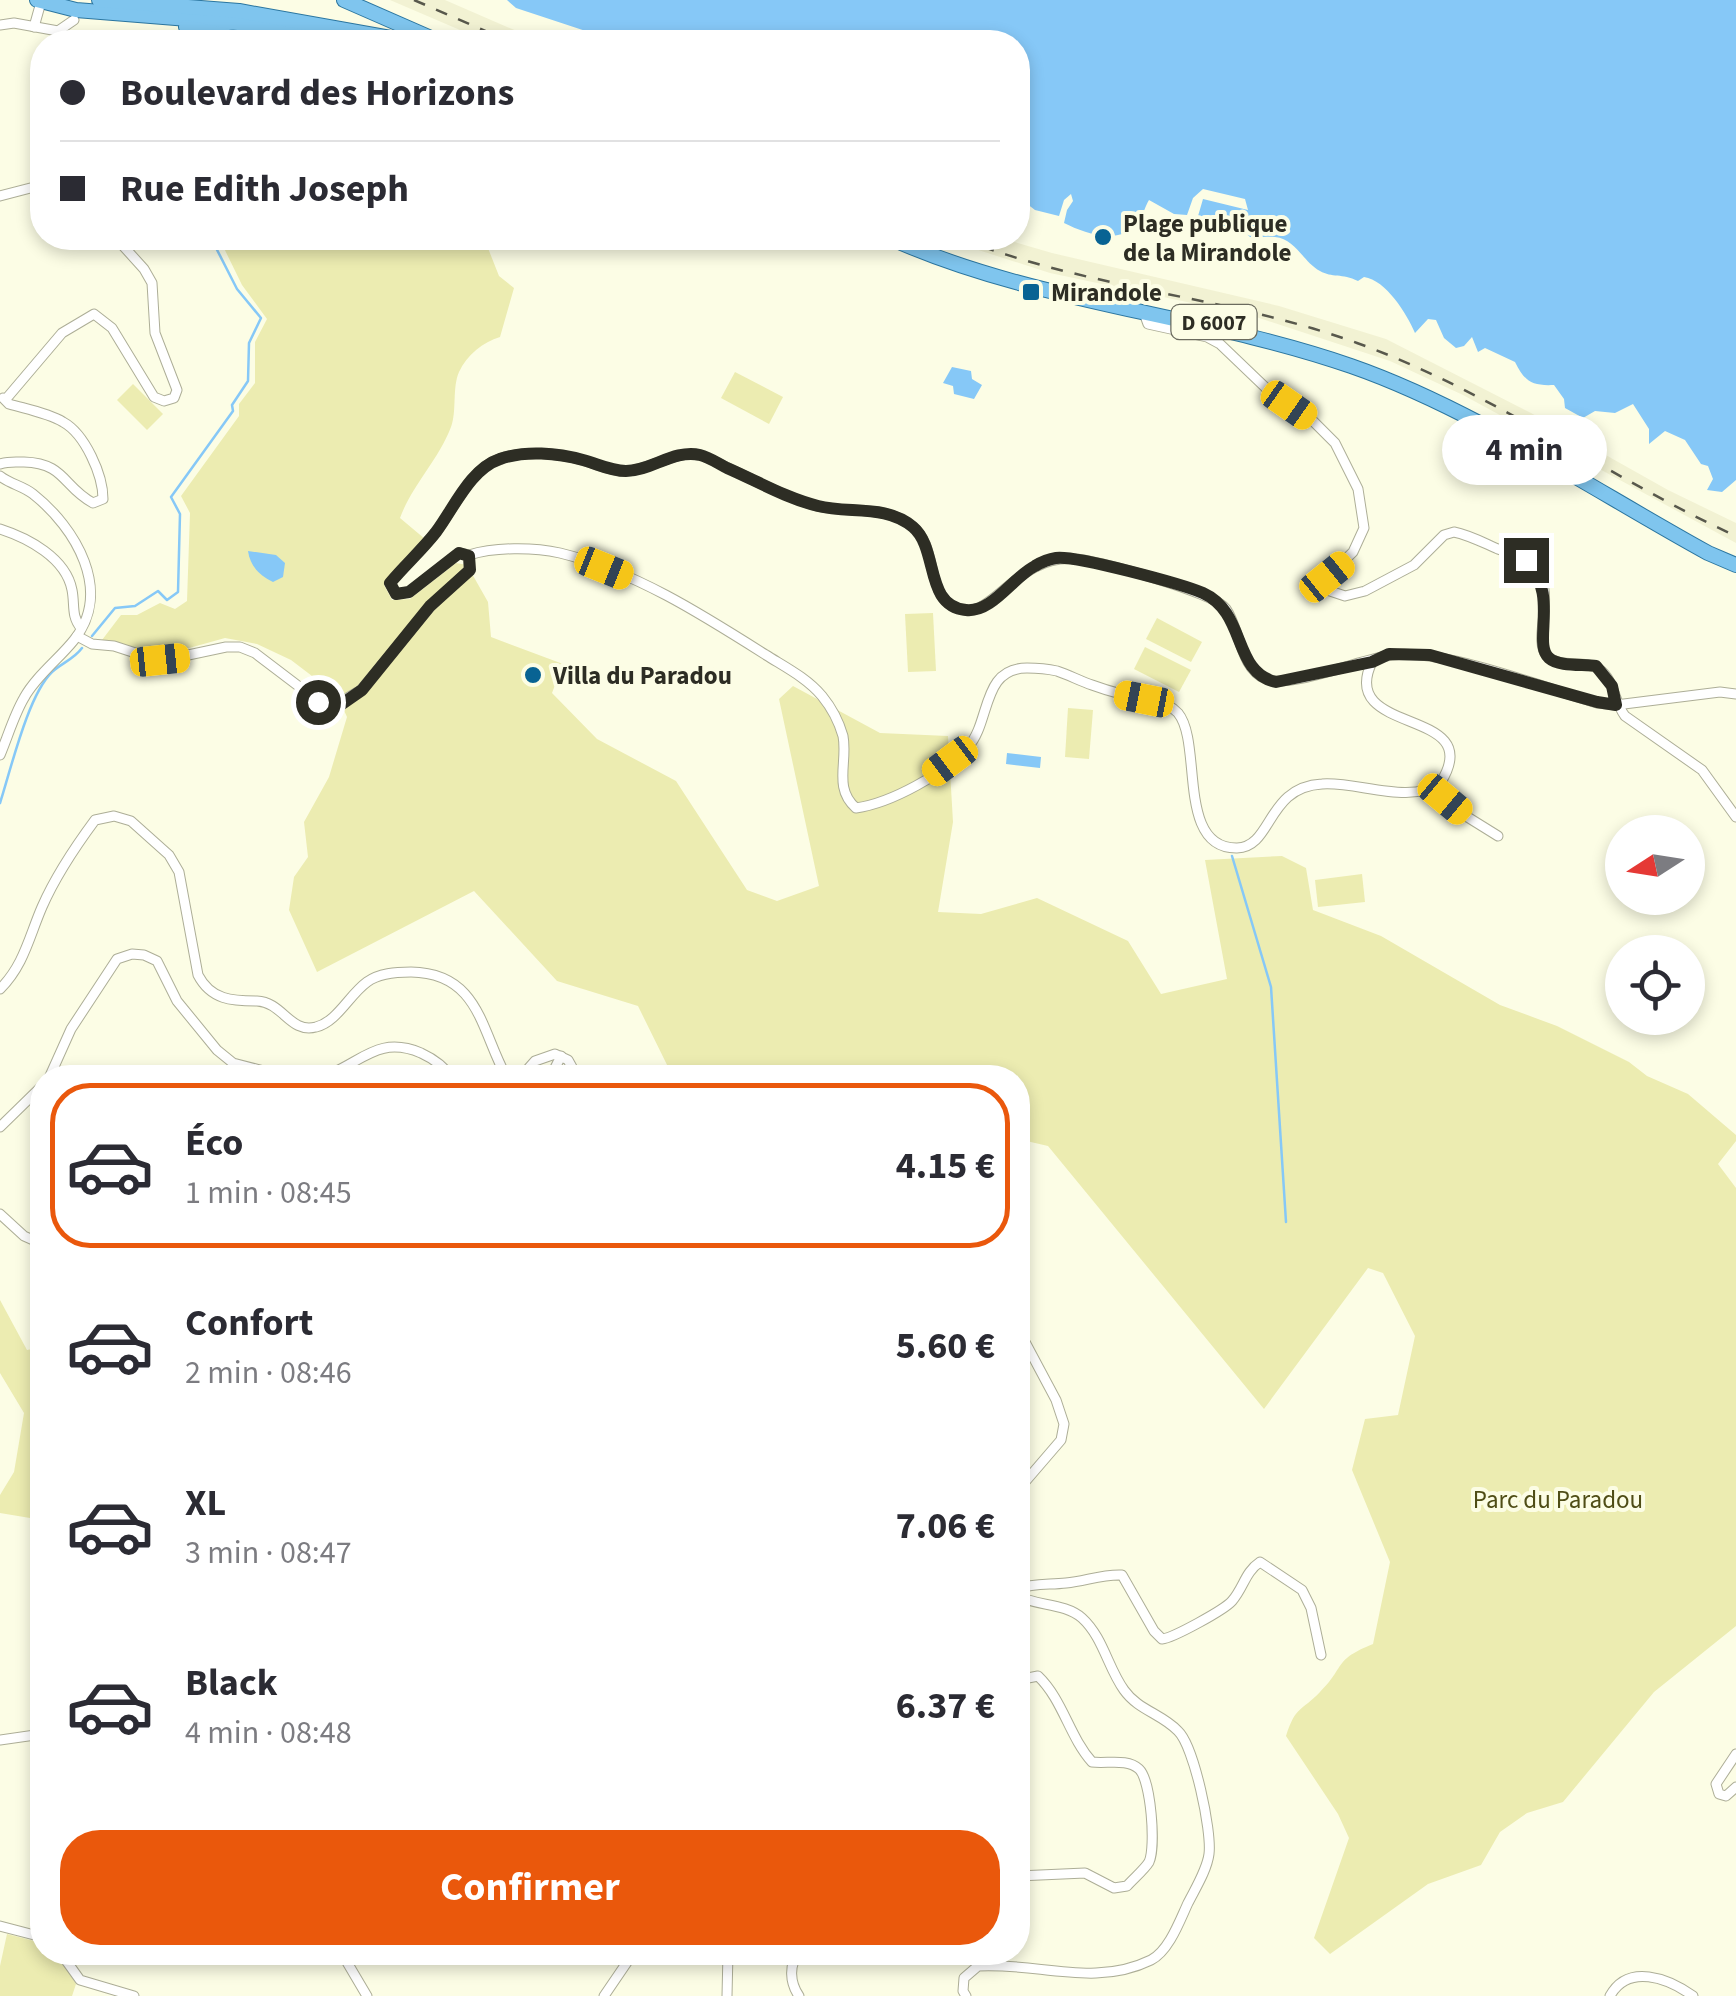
<!DOCTYPE html>
<html lang="fr">
<meta charset="utf-8">
<style>
body{margin:0;font-family:"Source Sans 3",sans-serif;background:#f7f7f7;color:#2b2b33;height:100vh;display:flex;flex-direction:column;font-size:38px;white-space:nowrap}
*{box-sizing:border-box;margin:0}
p{font-size:32px;color:#7c7c81}
.icon{flex:none;width:55px;height:55px;fill:none;stroke:currentColor;stroke-width:2;stroke-linecap:round;stroke-linejoin:round}
.map{position:relative;flex:1;overflow:hidden}
.sheet{position:absolute;left:30px;top:1065px;width:1000px;height:900px;display:flex;flex-direction:column;background:#fff;border-radius:40px;box-shadow:0 5px 15px #0003}
.sheet>*{flex:none}
.top-card{position:absolute;left:30px;top:30px;width:1000px;height:220px;border-radius:40px;box-shadow:0 5px 15px #0003;display:grid;align-content:center;height:220px;padding:0 30px;background:#fff}
.needle{width:65px;rotate:258deg}
.fabs{position:absolute;left:1605px;top:815px;display:grid;gap:20px}
.fabs a{display:grid;place-items:center;width:100px;height:100px;border-radius:50%;background:#fff;box-shadow:0 5px 15px #0003;font-size:50px}
.end{position:absolute;width:45px;height:45px;margin:-22px;border:12px solid #2d2d24;background:#fff;box-shadow:0 0 0 5px #fff}
.from{border-radius:50%}
.bubble{position:absolute;height:70px;border-radius:35px;background:#fff;box-shadow:0 5px 15px #0003;font-size:32px;font-weight:700;line-height:70px;text-align:center}
.car{position:absolute;width:30px;height:60px;margin:-30px -15px;border-radius:12px;box-shadow:0 0 8px 2px #0007;background:linear-gradient(#f5c518 24%,#345 0 40%,#f5c518 0 76%,#345 0 86%,#f5c518 0)}
.top-card b{display:flex;align-items:center;gap:35px;height:95px;font-size:38px}
.top-card b+b{border-top:2px solid #e1e1e2}
.top-card i{width:25px;height:25px;background:#2b2b33}
ul{padding:18px 0 0;list-style:none}
li{display:flex;align-items:center;gap:30px;height:165px;margin:0 20px 15px;padding:0 10px;border:5px solid transparent;border-radius:40px}
li div{flex:1}
li b{display:block;font-size:38px}
li em{font-style:normal;font-weight:700}
li.current{border-color:#ea580c}
li>.icon{width:90px;height:90px;stroke-width:1.5}
.button{display:flex;gap:20px;margin-top:auto;padding:20px 30px}
.button a{flex:1;height:115px;border-radius:40px;background:#ea580c;color:#fff;font-size:40px;font-weight:700;line-height:115px;text-align:center}
.map>svg:first-child{display:block}
.built{fill:#f2f2d3}
.green{fill:#ececb1}
.water{fill:#86c8f7}
.lines{fill:none;stroke-linecap:round;stroke-linejoin:round}
.stream{stroke:#86c8f7;stroke-width:2.5}
.street-casing{stroke:#adae97;stroke-width:11}
.primary-casing{stroke:#2b76a0;stroke-width:16}
.street{stroke:#fff;stroke-width:9}
.primary{stroke:#7fc5ee;stroke-width:14}
.rail{stroke:#58584c;stroke-width:2.5;stroke-dasharray:12 12;stroke-linecap:butt}
.route{stroke:#2d2d24;stroke-width:12}
.poi-dot{fill:#086393;stroke:#fcfde5;stroke-width:4}
.labels{text-anchor:middle;stroke-width:8;stroke-linejoin:round;paint-order:stroke}
.shield{fill:#fcfde5;stroke:#6b6b5e;stroke-width:2.5}
.shield-label{font-size:22px;font-weight:bold;fill:#2d2d24}
.poi-label{font-size:25px;font-weight:bold;fill:#2d2d24;stroke:#fcfde5;text-anchor:start}
.park-label{font-size:25px;fill:#4f4d16;stroke:#fcfde5}
</style>
<div class="map">
<svg width="1736" height="1996" viewBox="0 0 1736 1996">
<rect width="100%" height="100%" fill="#fcfde5"/>
<g class="built">
<path d="M390,0H445L542,42H488Z"/>
<path d="M941,238H1001L1052,253L1279,306L1386,339L1531,413L1668,490L1736,523V543L1463,395L1390,361L1253,316L1050,273Z"/>
</g>
<g class="green">
<path d="M219,238H484L499,276L514,288L500,337C483,342 467,355 459,372C452,388 457,411 451,427C438,461 412,485 400,518L425,539L384,585L392,600L410,599L456,563L467,565L488,602L491,637L563,664L552,693L597,739L676,781L747,890L777,901L819,886L779,699L793,686L880,733L948,736L953,822L938,912L981,914L1037,898L1128,941L1161,994L1227,979L1205,860L1282,856L1306,868L1313,910L1381,936L1500,1005L1557,1026L1629,1062L1647,1076L1688,1094L1736,1135V1141L1718,1164L1736,1188V1626L1654,1692L1563,1802L1527,1813L1500,1832L1481,1865L1428,1884L1330,1954L1314,1938L1349,1838L1338,1814L1286,1736C1296,1705 1301,1712 1320,1692C1346,1666 1333,1660 1373,1644L1390,1562L1352,1470L1365,1419L1398,1415L1415,1336L1383,1273L1368,1268L1264,1409L1048,1146L1018,1139V1078L673,1077L638,1006L557,981L474,891L317,972L289,910L294,877L308,857L304,822L329,777L347,717L337,695L291,660L257,644L225,638L164,655L102,640L121,615H137L160,603L175,609L187,601L190,513L181,496L239,416V404L255,383V342L267,319L242,285Z"/>
<path d="M735,372L783,397L769,424L721,398Z"/>
<path d="M133,384L163,414L147,430L117,400Z"/>
<path d="M933,613L936,671L908,672L905,614Z"/>
<path d="M1157,618L1202,642L1191,662L1146,639Z"/>
<path d="M1145,647L1191,670L1179,692L1134,669Z"/>
<path d="M1068,708L1093,710L1089,759L1065,757Z"/>
<path d="M1362,874L1365,902L1318,907L1315,880Z"/>
<path d="M0,1300L27,1350L42,1347V1520L0,1513V1495L14,1472L24,1413L0,1373Z"/>
<path d="M7,1934L42,1943V1952L56,1953L76,1984L72,1996H0V1966Z"/>
</g>
<g class="water">
<path d="M507,0H1736V480L1722,492L1707,490L1713,479L1708,466L1701,464L1685,440L1665,431L1649,444V429L1633,404L1615,413L1595,411L1583,418L1565,408L1564,399L1554,385C1532,386 1525,382 1515,362L1485,348L1478,352L1472,337L1464,346L1456,348L1444,338L1436,320L1428,319L1415,333C1407,314 1386,280 1364,277L1358,281C1342,273 1332,278 1320,271C1303,262 1296,239 1275,237C1267,236 1259,238 1250,237L1242,230L1226,234L1196,223L1203,199L1248,210L1245,199L1203,189L1193,198L1187,215L1174,214L1149,200C1145,206 1143,216 1139,222C1120,246 1086,234 1064,223L1067,210L1073,201L1071,194L1064,200L1059,216L1035,210L1018,197V42H619L516,8Z"/>
<path d="M952,367L971,371L972,379L982,385L974,399L954,394L953,386L943,383Z"/>
<path d="M248,551L276,555L285,563L283,577L273,582C260,576 250,566 248,551Z"/>
<path d="M1007,753L1041,757L1040,768L1006,764Z"/>
</g>
<g class="lines">
<g class="stream">
<path d="M211,42V40"/>
<path d="M92,636L115,608L135,606L158,591L167,600L178,592L180,514L171,497L233,411L232,405L248,381L249,343L261,318L237,289L211,238"/>
<path d="M0,803C11,769 28,695 52,672C62,663 74,659 82,648"/>
<path d="M1232,856L1271,987L1286,1222"/>
</g>
<defs>
<g id="street">
<path d="M0,25L14,23L58,31L74,20"/>
<path d="M34,27L41,2"/>
<path d="M0,196L42,185"/>
<path d="M1144,313L1148,324L1207,337L1220,344L1267,389L1312,420L1335,443L1358,489L1364,528L1353,552L1327,577L1330,591L1345,596L1365,591L1414,565L1444,535L1454,532C1469,535 1484,543 1498,549C1507,552 1519,555 1527,561C1563,587 1530,637 1547,656C1560,669 1584,659 1599,669C1614,679 1614,702 1625,716L1702,770L1736,817"/>
<path d="M6,399L62,333L94,314L112,328L154,397L164,401L174,398L177,390L155,333L152,283L144,269L116,238"/>
<path d="M0,464C8,461 15,462 24,462C65,463 63,487 93,503L103,499C103,475 85,434 63,422C48,413 26,409 9,404L3,398"/>
<path d="M0,476C10,484 23,486 33,494C76,528 113,591 74,640C59,659 36,676 24,698C14,715 8,736 0,755"/>
<path d="M0,529C28,538 66,558 72,590C75,605 71,616 81,628"/>
<path d="M469,555C495,547 533,547 560,553C634,571 703,615 766,655C785,667 807,678 822,696C831,707 839,722 843,736C848,762 833,788 856,808C891,803 944,774 968,747C991,722 981,668 1027,668C1036,668 1048,669 1057,671C1069,675 1080,681 1092,685C1111,692 1131,697 1151,700C1161,702 1171,705 1178,713C1203,743 1176,849 1237,848C1273,847 1266,787 1322,784C1358,781 1410,806 1441,782C1488,706 1336,737 1372,662"/>
<path d="M77,636L92,644L114,646L160,661L226,647H240L255,653L318,701L332,707L361,690L430,607L469,570V555L459,553L409,592L396,594L390,583C405,565 422,550 436,532C454,509 470,469 499,459C524,450 557,453 582,460C597,464 609,471 625,471C650,471 673,450 699,455C708,457 718,463 726,467C756,481 785,497 817,506C848,514 884,504 912,526C941,548 922,602 964,610C995,615 1020,553 1076,559C1100,561 1214,592 1226,609C1240,629 1240,669 1266,679C1290,689 1365,658 1392,655C1442,648 1544,688 1597,703L1616,705L1720,692L1736,694"/>
<path d="M1433,788L1461,813L1498,836"/>
<path d="M0,989C24,965 29,937 42,907C56,875 75,847 95,820L114,816L131,821L169,855L179,872L198,975C211,1000 232,1001 257,1001C283,1002 290,1034 316,1027C337,1022 349,995 367,982C379,973 396,972 411,972C480,973 481,1032 507,1078"/>
<path d="M49,1078L71,1029L117,959L132,954L144,955L157,961L177,1001L217,1050L233,1063L290,1078"/>
<path d="M316,1078C358,1069 374,1033 421,1053C434,1059 444,1066 452,1078"/>
<path d="M520,1078L535,1061L555,1054L568,1060L578,1078"/>
<path d="M550,1078L561,1056"/>
<path d="M0,1127L42,1086"/>
<path d="M0,1214L24,1236L42,1244"/>
<path d="M1018,1303L1024,1340L1056,1400L1064,1424L1061,1440L1018,1490"/>
<path d="M1018,1589C1033,1583 1049,1585 1066,1583C1086,1581 1102,1574 1122,1575L1154,1631L1162,1639C1173,1638 1224,1610 1232,1601C1244,1587 1245,1572 1260,1562L1302,1590L1311,1608L1321,1655"/>
<path d="M1018,1680L1038,1676C1063,1700 1069,1736 1092,1762C1107,1764 1127,1758 1139,1769C1151,1780 1156,1847 1149,1862C1144,1870 1133,1879 1127,1886L1114,1888L1085,1873L1018,1876"/>
<path d="M1018,1723C1026,1745 1027,1768 1018,1791"/>
<path d="M0,1740L42,1734"/>
<path d="M1736,1754L1716,1784L1719,1794L1726,1796L1736,1787"/>
<path d="M0,1926L42,1937"/>
<path d="M60,1952L80,1980L134,1996"/>
<path d="M341,1952L367,1996"/>
<path d="M604,1996L634,1952"/>
<path d="M727,1996L728,1952"/>
<path d="M799,1996C790,1983 788,1964 800,1952"/>
<path d="M966,1996L963,1991L964,1978L978,1966C1037,1962 1094,1988 1151,1960C1169,1951 1180,1920 1188,1903C1195,1889 1207,1870 1209,1854C1212,1831 1194,1746 1178,1731C1162,1714 1138,1710 1124,1690C1108,1668 1103,1637 1082,1618C1065,1603 1037,1606 1018,1596"/>
<path d="M1610,1996C1628,1963 1668,1978 1693,1996"/>
</g>
<g id="primary">
<path d="M37,0L76,10L238,23L362,42"/>
<path d="M99,0L239,11L413,42"/>
<path d="M344,0L440,42"/>
<path d="M186,27L256,42"/>
<path d="M890,238C1034,303 1201,314 1351,366C1472,408 1595,491 1708,553L1736,565"/>
</g>
</defs>
<use href="#street" class="street-casing"/>
<use href="#primary" class="primary-casing"/>
<use href="#street" class="street"/>
<use href="#primary" class="primary"/>
<g class="rail">
<path d="M414,0L511,42"/>
<path d="M960,238C1087,289 1228,296 1357,343C1491,391 1607,477 1736,536"/>
</g>
</g>
<g class="lines">
<path class="route" d="M318,702L332,707L339,706L362,690L430,606L470,570L469,556L459,553L409,592L396,594L390,583C405,565 422,550 436,532C454,508 470,469 500,459C525,450 558,453 583,460C598,464 610,471 626,471C651,471 674,449 700,455C709,457 719,464 727,468C757,481 786,498 818,506C849,514 886,504 913,527C939,549 924,606 966,610C992,613 1013,577 1035,566C1040,563 1049,559 1056,558C1075,555 1182,584 1203,593C1247,613 1232,672 1276,682L1372,662L1389,654L1430,655L1597,702L1616,705L1612,686L1596,666C1583,664 1559,667 1549,658C1532,643 1560,595 1526,560"/>
</g>
<g class="poi-dot">
<circle cx="1103" cy="237" r="10"/>
<rect x="1021" y="282" width="20" height="20" rx="5"/>
<circle cx="533" cy="675" r="10"/>
</g>
<g class="labels">
<rect class="shield" x="1171.5" y="305" width="85" height="34" rx="8"/>
<g class="shield-label">
<text x="1214" y="330">D 6007</text>
</g>
<g class="poi-label">
<text x="1123" y="232">Plage publique<tspan x="1123" dy="29">de la Mirandole</tspan></text>
<text x="1051" y="301">Mirandole</text>
<text x="553" y="684">Villa du Paradou</text>
</g>
<g class="park-label">
<text x="1558" y="1508">Parc du Paradou</text>
</g>
</g>
</svg>
<div class="fabs">
<a><svg class="needle" viewBox="-14 -14 28 28"><path d="M0-13l5 13h-10z" fill="#e53935"/><path d="M0 13l5-13h-10z" fill="#7c7c81"/></svg></a>
<a><svg class="icon" aria-label="locate" viewBox="0 0 24 24"><circle cx="12" cy="12" r="6"/><path d="M12 2v4M12 18v4M2 12h4M18 12h4"/></svg></a>
</div>
<i class="end from" style="left:318px;top:702px"></i>
<i class="end" style="left:1526px;top:560px"></i>
<div class="bubble" style="left:1442px;top:415px;width:165px">4 min</div>
<i class="car" style="left:1289px;top:405px;rotate:125deg"></i>
<i class="car" style="left:604px;top:568px;rotate:112deg"></i>
<i class="car" style="left:1327px;top:577px;rotate:51deg"></i>
<i class="car" style="left:160px;top:660px;rotate:84deg"></i>
<i class="car" style="left:1144px;top:699px;rotate:281deg"></i>
<i class="car" style="left:950px;top:761px;rotate:233deg"></i>
<i class="car" style="left:1445px;top:799px;rotate:130deg"></i>
<div class="top-card">
<b><i class="from"></i>Boulevard des Horizons</b>
<b><i></i>Rue Edith Joseph</b>
</div>
<section class="sheet">
<ul>
<li class="current"><svg class="icon" aria-label="car" viewBox="0 0 24 24"><path d="M5 17H2v-5l4-1 3-4h7l3 4 3 1v5h-3M9 17h6M6 11h13"/><circle cx="7" cy="17" r="2"/><circle cx="17" cy="17" r="2"/></svg><div><b>Éco</b><p>1 min · 08:45</p></div><em>4.15 €</em></li>
<li><svg class="icon" aria-label="car" viewBox="0 0 24 24"><path d="M5 17H2v-5l4-1 3-4h7l3 4 3 1v5h-3M9 17h6M6 11h13"/><circle cx="7" cy="17" r="2"/><circle cx="17" cy="17" r="2"/></svg><div><b>Confort</b><p>2 min · 08:46</p></div><em>5.60 €</em></li>
<li><svg class="icon" aria-label="car" viewBox="0 0 24 24"><path d="M5 17H2v-5l4-1 3-4h7l3 4 3 1v5h-3M9 17h6M6 11h13"/><circle cx="7" cy="17" r="2"/><circle cx="17" cy="17" r="2"/></svg><div><b>XL</b><p>3 min · 08:47</p></div><em>7.06 €</em></li>
<li><svg class="icon" aria-label="car" viewBox="0 0 24 24"><path d="M5 17H2v-5l4-1 3-4h7l3 4 3 1v5h-3M9 17h6M6 11h13"/><circle cx="7" cy="17" r="2"/><circle cx="17" cy="17" r="2"/></svg><div><b>Black</b><p>4 min · 08:48</p></div><em>6.37 €</em></li>
</ul>
<div class="button"><a>Confirmer</a></div>
</section>
</div>
